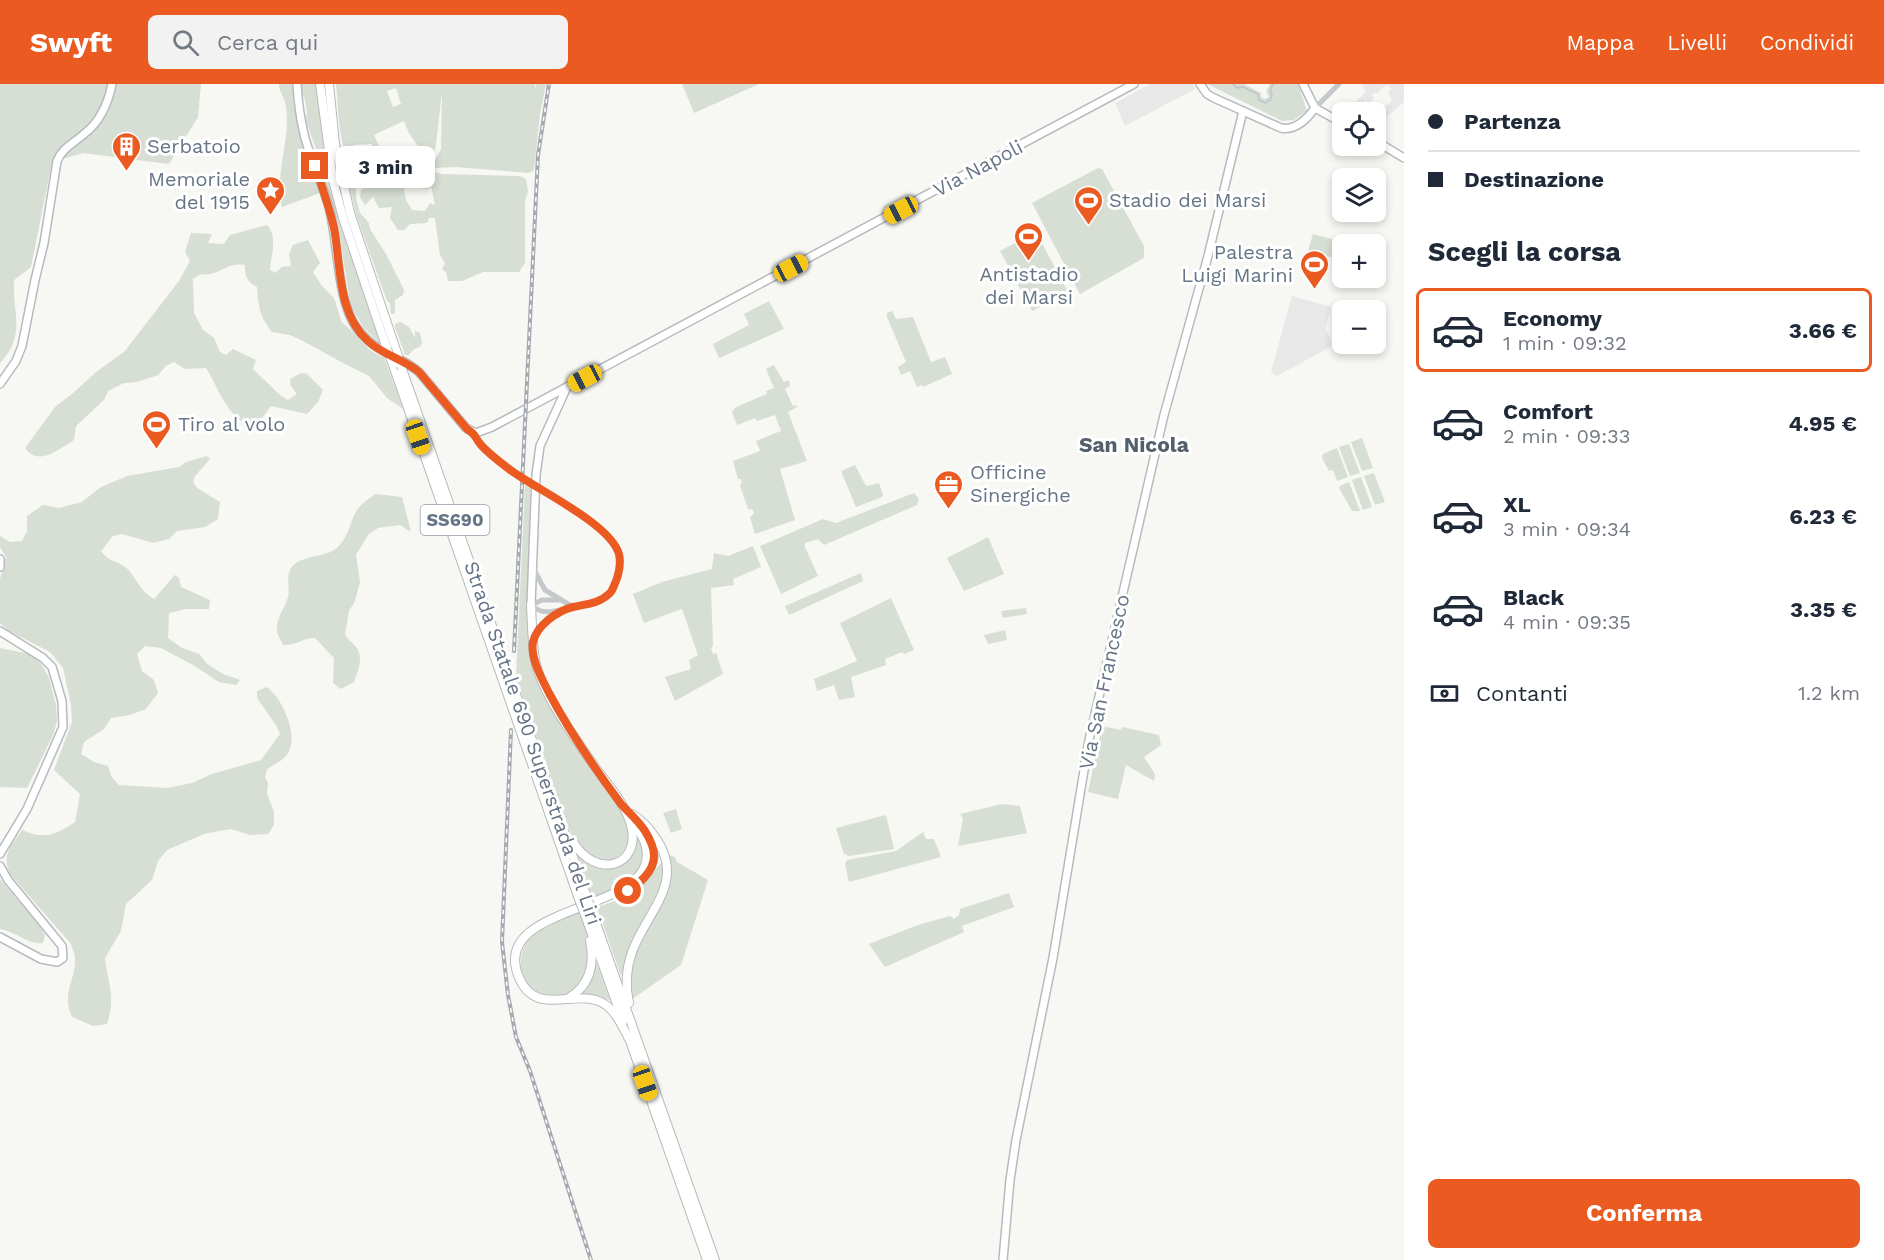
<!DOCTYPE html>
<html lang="it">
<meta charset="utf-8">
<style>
body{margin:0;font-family:"Work Sans",sans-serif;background:#f2f2f3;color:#1f2937;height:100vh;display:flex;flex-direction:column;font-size:22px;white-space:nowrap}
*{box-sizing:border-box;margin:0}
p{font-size:20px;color:#747a83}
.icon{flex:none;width:33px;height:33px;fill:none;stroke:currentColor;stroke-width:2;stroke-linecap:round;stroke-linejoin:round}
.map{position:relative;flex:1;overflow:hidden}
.side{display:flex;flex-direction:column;background:#fff;width:480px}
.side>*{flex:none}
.banner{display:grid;align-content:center;height:132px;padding:0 24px;background:#fff}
.buttons{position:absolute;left:1332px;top:18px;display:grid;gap:12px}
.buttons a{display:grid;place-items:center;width:54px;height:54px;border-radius:9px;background:#fff;box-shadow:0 3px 9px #0003;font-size:30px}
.end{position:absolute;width:27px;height:27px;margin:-14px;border:8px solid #ea5a21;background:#fff;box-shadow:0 0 0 3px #fff}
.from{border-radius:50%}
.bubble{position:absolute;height:42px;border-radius:9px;background:#fff;box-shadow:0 3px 9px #0003;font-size:20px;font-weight:700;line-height:42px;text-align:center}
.car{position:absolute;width:18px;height:36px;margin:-18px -9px;border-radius:8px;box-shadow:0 0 4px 2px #0007;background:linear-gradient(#f5c518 24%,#345 0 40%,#f5c518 0 76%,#345 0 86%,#f5c518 0)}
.banner b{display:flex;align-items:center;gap:21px;height:57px;font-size:22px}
.banner b+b{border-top:2px solid #e0e1e3}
.banner i{width:15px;height:15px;background:#1f2937}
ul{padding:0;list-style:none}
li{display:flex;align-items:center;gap:18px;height:84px;margin:0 12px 9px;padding:0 12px;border:3px solid transparent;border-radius:9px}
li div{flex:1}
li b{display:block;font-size:22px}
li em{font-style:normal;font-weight:700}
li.selected{border-color:#ea5a21}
li>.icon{width:54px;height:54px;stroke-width:1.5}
h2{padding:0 24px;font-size:27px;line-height:72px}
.pay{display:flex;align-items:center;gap:15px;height:66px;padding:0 24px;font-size:22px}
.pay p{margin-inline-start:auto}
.action{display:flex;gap:12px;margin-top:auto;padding:12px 24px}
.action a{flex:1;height:69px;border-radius:9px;background:#ea5a21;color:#fff;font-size:24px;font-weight:700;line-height:69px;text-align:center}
header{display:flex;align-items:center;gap:36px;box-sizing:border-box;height:84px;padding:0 30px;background:#ea5a21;color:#fff}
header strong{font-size:28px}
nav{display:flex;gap:33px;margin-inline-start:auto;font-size:21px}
.search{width:420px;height:54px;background:#f2f2f3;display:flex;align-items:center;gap:15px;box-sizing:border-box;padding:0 21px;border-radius:9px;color:#747a83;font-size:22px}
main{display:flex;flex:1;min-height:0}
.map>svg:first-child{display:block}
.built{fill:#e7e8e7}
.green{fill:#d7ded4;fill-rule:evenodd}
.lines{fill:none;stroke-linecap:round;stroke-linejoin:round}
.stream{stroke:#bbc6cb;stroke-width:1.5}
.major-casing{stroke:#b7bbbf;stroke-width:10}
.highway-casing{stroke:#b7babd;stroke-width:10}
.minor{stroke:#c4c8cb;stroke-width:5}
.major{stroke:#fff;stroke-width:7}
.highway{stroke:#fff;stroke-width:8}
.rail-casing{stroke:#a4aab0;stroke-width:4}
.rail{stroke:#fff;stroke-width:1.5;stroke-dasharray:4.5;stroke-linecap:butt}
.highway-bridge-casing{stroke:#b7babd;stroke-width:10;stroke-linecap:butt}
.minor-bridge{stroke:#c4c8cb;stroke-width:5}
.highway-bridge{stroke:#fff;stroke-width:8}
.route{stroke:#ea5a21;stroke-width:8}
.labels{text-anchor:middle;stroke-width:6;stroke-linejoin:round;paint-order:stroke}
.shield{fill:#fff;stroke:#939eaa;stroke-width:1.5}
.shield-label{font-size:18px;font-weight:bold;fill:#657586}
.poi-label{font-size:20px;fill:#657586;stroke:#fff;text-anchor:start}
.street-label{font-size:20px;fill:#657586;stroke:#fff}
.neighbourhood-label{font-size:21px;font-weight:bold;fill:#535f6a;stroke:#fff}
</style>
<header>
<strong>Swyft</strong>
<div class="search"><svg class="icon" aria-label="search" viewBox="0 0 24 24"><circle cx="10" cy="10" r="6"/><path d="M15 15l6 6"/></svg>Cerca qui</div>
<nav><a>Mappa</a><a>Livelli</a><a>Condividi</a></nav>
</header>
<main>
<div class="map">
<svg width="1404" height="1176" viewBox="0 0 1404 1176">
<rect width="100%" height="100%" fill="#f7f7f3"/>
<g class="built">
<path d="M1150,0H1193L1195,5L1125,42L1115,19Z"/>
<path d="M1362,0H1404V18L1376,41V30L1392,17L1388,8L1391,5L1387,1L1379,7V10L1377,8L1372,11L1374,14L1368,19L1366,16L1356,24L1360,28H1346L1366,7Z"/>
<path d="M1292,212L1331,223L1325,245L1330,253L1332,262L1277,292L1271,288Z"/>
</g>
<g class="green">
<path d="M0,0H201L198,33L169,80L83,69L52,78L31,183L14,196C12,230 27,250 0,279Z"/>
<path d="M279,0H293C298,38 306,73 320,109L282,123C274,90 291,56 286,22C285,14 279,8 279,0Z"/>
<path d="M300,0H316L326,84L341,140L381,260L364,244L351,223L337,137L320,77L306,37L307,29L305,15L301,9Z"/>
<path d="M336,0H535V4L537,0H546L540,30L534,86L529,89L456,83L431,84L441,65L442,7L436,61L428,85L423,88L419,64L409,49L404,37L374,51L386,78L402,68L412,66L418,80L415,91L365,99L363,94L367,91V82L372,80V60L353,61L355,75L356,114L360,129L369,139L370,145L386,170L404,206L403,211L395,216V230H391L390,219L387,217L356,130L348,95L349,88L344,85C343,77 344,66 343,61C338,41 338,21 336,0ZM396,4L401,20L393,23L387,7Z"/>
<path d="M682,0H759L694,29Z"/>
<path d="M1207,0H1244L1261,9V13L1264,15L1269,13L1266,7L1270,0H1298L1307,27L1294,36L1282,37Z"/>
<path d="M1098,84L1102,85L1144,162V174L1080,210L1032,119Z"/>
<path d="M435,88L441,90L520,92L526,95L528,108L525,117V179L519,188H483L462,197H448L446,188L442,185L445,179L440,171L435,134H429L427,139L410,140L404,146H398L390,134L392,123L379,124L373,113L365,121L360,113L361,106C375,96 407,99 423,91L427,92L431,101V95L428,90ZM431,102L435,121L430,119L425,127L412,126L406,116L404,105L409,103L428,105Z"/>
<path d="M267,141C278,152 271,172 270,186L275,189L282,183L291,182L289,170L293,161L308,156L320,179L313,188L322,202L334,214L342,239C358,249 365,268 384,273L403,325L387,314L369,292L345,280L303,257L290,251L272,248C260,234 258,221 257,203C247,198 245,193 245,181C224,178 218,194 201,190L193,195L194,229L203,246L214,254L220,268L226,271L233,265L256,276L253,285L280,311L288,316L297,310L291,302L290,295L299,290L306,289L323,306L318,318L307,330L271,322L260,337L246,341C223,324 220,307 206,284L185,285L174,278L166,282L158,291L137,298L124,299L108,307L104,316L76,342L74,356C59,365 39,383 25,364L55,323L73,309L96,288L124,268L179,197L190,177L185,168L191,149L212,150L208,159L224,160L230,151Z"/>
<path d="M1036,148L1068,208L1032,227L1000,167Z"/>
<path d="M1313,150L1346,159L1342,160L1341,176L1308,167Z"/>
<path d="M769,217L784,245L719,274L713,260L749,241L744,230Z"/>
<path d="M892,227L896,235L913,233L931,278L945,273L952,290L923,303L922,301L917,303L910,287L901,291L898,283L906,278L887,233V229Z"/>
<path d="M400,238L409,243L415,254V247L420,249L422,258L421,262L413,266L409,271H405L395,243V240Z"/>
<path d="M774,281L784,298L789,296L790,302L785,305L793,322L796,321L797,323L788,328L807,377L780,385L795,436L755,450L750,433L754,430L753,426L748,425L740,401L742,399L741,395H738L733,377L760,367L756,357L781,347L775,331L757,337L755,334L737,341L732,328L736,323L767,310L766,307L774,304L766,285Z"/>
<path d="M1362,354L1373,384L1362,387L1351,358Z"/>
<path d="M1349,360L1360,389L1350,392L1339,363Z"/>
<path d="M1337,364L1348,393L1337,397L1333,386L1329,387L1322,374L1323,370Z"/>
<path d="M207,372L210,375L195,392L193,398L197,404L220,418L218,435L205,443L177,447L169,455L153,459L122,450L113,452L101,467C109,478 115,476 125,483C136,491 137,505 154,515L175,491L179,494L181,503L210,516L209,525H186L169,529L168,554L182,564L199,570L207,580L223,590L240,596L236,601L219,598L193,581L161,564L145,562L137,570L142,587L154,596L158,609L146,625L130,631L111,634L104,645L84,658L81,670L94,678L108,682L111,692L119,701L168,704L192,699L212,690L261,676L280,650L276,641L257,614V607L267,603C282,614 298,649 289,667C285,676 275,680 267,685L265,693L268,699L267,710L274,728V741L268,750L250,751L231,745L219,747L204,750L167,766L158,777L152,796L126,820L121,847L105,874C108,901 116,912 107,940L93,942L72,933C61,908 76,897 75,874C75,869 72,864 71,860L10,790C1,770 11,762 22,746C44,756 56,751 75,738L80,710L54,686L72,638L71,621L63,584L50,568L9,547L0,539V495L6,473L0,463V452L10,458L22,457L27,447V432L43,421L59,424L82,418L101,403L127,392L179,383L186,378Z"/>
<path d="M855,381L866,402L879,399L883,411L882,413L856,423L841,387Z"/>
<path d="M1374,389L1385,418L1375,421L1364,392Z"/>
<path d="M1361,393L1372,423L1363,426L1352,396Z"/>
<path d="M1349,398L1360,427H1352L1339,404L1340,402Z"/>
<path d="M525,401L530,403L529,561C533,584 541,603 552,623L624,732C627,737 630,744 630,750C629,770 611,782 593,775C583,771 576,759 571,750L516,595Z"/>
<path d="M914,409L919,415L917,421L824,461L818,455L805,459V463L818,492L781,510L760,462L823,435L836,439Z"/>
<path d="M376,410L402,413L411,448L400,441L378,444L368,451L356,471L360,498L355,517L349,527L345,551C348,556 352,558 356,563C364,573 358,587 354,598L341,605L333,599L334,574L315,554C301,554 297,562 283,561C281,556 276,550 277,544C277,533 285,524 288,513C291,501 283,488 296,479C308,471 329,473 339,462C357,441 345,428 376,410Z"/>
<path d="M988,453L1004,490L964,507L947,474Z"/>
<path d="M753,462L761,483L733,495L734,501L711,504L713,562L711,564L713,570L716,569L723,590L675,617L665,593L691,585L689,576L698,571L682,525L644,539L633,510L662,498L712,485L714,469L728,472Z"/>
<path d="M861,489L863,497L789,531L785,522Z"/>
<path d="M891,514L914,566L904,570L902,568L885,575L886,581L851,593L855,613L839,616L834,601L817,607L814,595L857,577L840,539Z"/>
<path d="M1026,524L1027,530L1003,534L1001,527Z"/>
<path d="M1005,546L1007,556L988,560L984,551Z"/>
<path d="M0,564L30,570L42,581L49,594L56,621L57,636L54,649L27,704L0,703Z"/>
<path d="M1102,642L1121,646L1122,643L1159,651L1161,661L1144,673L1155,690L1154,697L1126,681L1118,715L1088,708Z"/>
<path d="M1002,720L1020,722L1027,749L958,762L963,734L960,730Z"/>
<path d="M676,725L682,745L671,749L663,729Z"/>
<path d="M886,731L894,765L849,772L844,770L836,744Z"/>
<path d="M923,748L926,755H934L941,773L849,798L845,780L847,776L896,767Z"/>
<path d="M637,749C660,786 621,803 593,814L578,772L595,781L612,783L636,757Z"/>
<path d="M670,771L675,773L677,778L708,796L681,881L631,916C620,876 651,835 668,800L671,789Z"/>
<path d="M661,779H664V800L627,873L621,892L597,823C628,814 640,803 661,779Z"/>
<path d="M0,795L41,844L45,851L43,859C28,861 15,847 0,845Z"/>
<path d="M1009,809L1014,823L962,842L964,848L885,883L869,860L918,841L950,832L954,835L959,831L960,825Z"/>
<path d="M579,828C583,840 589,852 590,864C590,870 589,876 587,882C579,928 516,918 521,875C522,867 525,859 530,853C542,840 563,834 579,828Z"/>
<path d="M597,880L610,916L580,910L595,881Z"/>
</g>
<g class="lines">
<path class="stream" d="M1233,0L1237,4L1243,3L1258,10L1259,16L1265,19L1270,16L1272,10L1270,7L1273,0"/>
<defs>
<g id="major">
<path d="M297,0C298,17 300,33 304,50C310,75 322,98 329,123C338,157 337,216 356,243C376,270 396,269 419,288L466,344L476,349L492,343L1134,0"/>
<path d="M1200,0L1207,10L1214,14L1281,44C1295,47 1307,35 1315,24"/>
<path d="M1303,0L1315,24L1342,39"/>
<path d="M1376,57L1404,74"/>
<path d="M0,300L16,277L22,262L35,196L44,159L57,77C62,64 74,59 84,50C100,38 108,20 112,0"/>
<path d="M0,475V483"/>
<path d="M531,521L536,391L540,362L567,303"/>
<path d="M0,547L43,574L52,583L62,617L63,643L27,725L0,770"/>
<path d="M0,782L8,796L62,862L63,874L57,878L41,875L0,853"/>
<path d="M1003,1176L1010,1096L1016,1056L1053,874L1089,656L1164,331L1208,172L1243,27"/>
</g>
<g id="highway">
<path d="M320,0L333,96L343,134L387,265"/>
<path d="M329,0L335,60L350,129L397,269"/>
<path d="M393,281L580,818"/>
<path d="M402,285L588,816"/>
<path d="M531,521C532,539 532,558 535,576C542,610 575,654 595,683C608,701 625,719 631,741C642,783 595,797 572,756"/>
<path d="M628,732C635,741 644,752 646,763C661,830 490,817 518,891C535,937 577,901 606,921C617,929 623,944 629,955"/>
<path d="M635,802C655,785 659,771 646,748"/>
<path d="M591,825L715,1176"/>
<path d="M584,828L623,937"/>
<path d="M569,914C590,901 595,881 590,857"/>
<path d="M629,919C625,901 626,885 632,868C647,827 687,798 655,753C649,744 642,736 632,730"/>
<path d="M628,951L707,1176"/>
</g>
</defs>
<use href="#major" class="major-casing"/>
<use href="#highway" class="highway-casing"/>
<g class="minor">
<path d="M1315,24L1339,0"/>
<path d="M474,348L484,364"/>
<path d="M543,406C566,422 596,436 613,459C625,476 619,505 601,516C592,521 584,521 574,522C559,525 545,534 531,521L542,516H559"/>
<path d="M533,484L545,506L573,523"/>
<path d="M534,556L544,540L559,528"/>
</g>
<use href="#major" class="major"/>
<use href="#highway" class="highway"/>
<defs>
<g id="rail">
<path d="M514,567L538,71L549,0"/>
<path d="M511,646L502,858L508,911L516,953L530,987L591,1176"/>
</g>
</defs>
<use href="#rail" class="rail-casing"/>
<use href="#rail" class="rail"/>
<defs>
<g id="highway-bridge">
<path d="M387,265L393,281"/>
<path d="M397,269L402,285"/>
<path d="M588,816L591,825"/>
<path d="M580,818L584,828"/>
</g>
</defs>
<use href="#highway-bridge" class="highway-bridge-casing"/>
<path class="minor-bridge" d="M484,364L509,385L543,406"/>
<use href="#highway-bridge" class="highway-bridge"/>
</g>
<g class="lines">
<path class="route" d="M315,82C322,102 329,123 334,144C341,181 337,229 368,257C383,271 403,275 419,288L467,345C477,351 474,353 481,361C489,370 500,378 509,385C535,405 610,439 619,470C621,479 619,489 616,497C614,501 613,506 610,509C599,520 586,520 573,523C557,527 537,541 533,558C530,574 542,595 549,609C570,648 595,685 621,720C629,729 638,736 645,747C650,755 654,763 654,772C654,788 639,799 628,807"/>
</g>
<defs>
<symbol id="building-pin" viewBox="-11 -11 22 30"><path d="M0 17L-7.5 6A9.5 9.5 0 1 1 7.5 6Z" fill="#ea5a21" stroke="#fff"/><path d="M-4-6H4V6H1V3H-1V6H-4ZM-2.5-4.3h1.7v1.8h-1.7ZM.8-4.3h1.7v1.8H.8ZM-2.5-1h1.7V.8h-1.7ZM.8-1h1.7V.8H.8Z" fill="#fff"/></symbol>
<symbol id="sight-pin" viewBox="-11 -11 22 30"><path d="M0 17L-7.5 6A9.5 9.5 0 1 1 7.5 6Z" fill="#ea5a21" stroke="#fff"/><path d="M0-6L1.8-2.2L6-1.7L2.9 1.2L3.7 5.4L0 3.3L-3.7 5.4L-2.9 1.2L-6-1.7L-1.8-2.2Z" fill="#fff"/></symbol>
<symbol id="stadium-pin" viewBox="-11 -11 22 30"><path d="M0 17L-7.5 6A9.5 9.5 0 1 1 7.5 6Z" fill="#ea5a21" stroke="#fff"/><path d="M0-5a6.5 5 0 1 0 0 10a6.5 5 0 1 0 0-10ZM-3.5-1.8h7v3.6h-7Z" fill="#fff"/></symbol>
<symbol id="office-pin" viewBox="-11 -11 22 30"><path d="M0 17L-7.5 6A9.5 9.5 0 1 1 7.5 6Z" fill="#ea5a21" stroke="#fff"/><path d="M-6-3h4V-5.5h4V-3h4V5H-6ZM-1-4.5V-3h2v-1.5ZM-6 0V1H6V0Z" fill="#fff"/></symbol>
</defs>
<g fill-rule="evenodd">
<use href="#building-pin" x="110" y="46" width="33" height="45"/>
<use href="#sight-pin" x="254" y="90" width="33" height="45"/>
<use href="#stadium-pin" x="1072" y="100" width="33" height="45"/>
<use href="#stadium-pin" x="1012" y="136" width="33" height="45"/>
<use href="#stadium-pin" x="1298" y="164" width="33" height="45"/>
<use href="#stadium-pin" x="140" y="324" width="33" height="45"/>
<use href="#office-pin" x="932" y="384" width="33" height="45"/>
</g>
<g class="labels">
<rect class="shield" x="420.5" y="421" width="69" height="30" rx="4.5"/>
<g class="shield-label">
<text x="455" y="442">SS690</text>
</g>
<g class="poi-label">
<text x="147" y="69">Serbatoio</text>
<text x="250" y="102" text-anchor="end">Memoriale<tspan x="250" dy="23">del 1915</tspan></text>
<text x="1109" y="123">Stadio dei Marsi</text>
<text x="1293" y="175" text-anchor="end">Palestra<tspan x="1293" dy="23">Luigi Marini</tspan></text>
<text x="1029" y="197" text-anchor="middle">Antistadio<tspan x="1029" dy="23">dei Marsi</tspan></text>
<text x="178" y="347">Tiro al volo</text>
<text x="970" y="395">Officine<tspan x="970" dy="23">Sinergiche</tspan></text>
</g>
<g class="street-label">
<text transform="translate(978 84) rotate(-28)" y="7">Via Napoli</text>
<text transform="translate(1104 598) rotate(-78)" y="7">Via San Francesco</text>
<text transform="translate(533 659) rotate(71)" y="7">Strada Statale 690 Superstrada del Liri</text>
</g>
<g class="neighbourhood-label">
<text x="1134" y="368">San Nicola</text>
</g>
</g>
</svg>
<div class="buttons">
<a><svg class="icon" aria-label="locate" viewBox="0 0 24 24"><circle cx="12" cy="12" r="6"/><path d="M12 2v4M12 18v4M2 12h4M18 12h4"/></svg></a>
<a><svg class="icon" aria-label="layers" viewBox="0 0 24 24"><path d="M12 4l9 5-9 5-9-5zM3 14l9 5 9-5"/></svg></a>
<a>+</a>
<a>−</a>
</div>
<i class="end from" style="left:628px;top:807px"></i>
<i class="end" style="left:315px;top:82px"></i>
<div class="bubble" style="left:336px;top:62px;width:99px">3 min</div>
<i class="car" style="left:901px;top:126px;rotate:242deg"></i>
<i class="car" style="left:791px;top:184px;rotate:62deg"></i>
<i class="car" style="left:585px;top:294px;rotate:242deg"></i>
<i class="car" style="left:418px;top:353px;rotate:161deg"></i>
<i class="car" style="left:645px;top:999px;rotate:161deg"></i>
</div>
<section class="side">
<div class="banner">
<b><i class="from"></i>Partenza</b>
<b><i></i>Destinazione</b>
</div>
<h2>Scegli la corsa</h2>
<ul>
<li class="selected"><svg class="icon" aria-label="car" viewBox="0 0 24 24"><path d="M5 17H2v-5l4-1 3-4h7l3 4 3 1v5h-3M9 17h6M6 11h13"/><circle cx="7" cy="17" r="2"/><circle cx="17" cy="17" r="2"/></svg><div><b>Economy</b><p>1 min · 09:32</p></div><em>3.66 €</em></li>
<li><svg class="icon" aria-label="car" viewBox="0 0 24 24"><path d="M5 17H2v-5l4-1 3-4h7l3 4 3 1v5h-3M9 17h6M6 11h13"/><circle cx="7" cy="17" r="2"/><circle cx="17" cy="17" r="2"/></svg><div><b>Comfort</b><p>2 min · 09:33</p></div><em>4.95 €</em></li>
<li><svg class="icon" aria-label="car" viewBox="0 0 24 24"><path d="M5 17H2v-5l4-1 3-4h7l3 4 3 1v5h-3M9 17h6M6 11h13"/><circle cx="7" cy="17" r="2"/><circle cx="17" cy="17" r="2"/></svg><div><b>XL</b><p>3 min · 09:34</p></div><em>6.23 €</em></li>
<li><svg class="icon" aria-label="car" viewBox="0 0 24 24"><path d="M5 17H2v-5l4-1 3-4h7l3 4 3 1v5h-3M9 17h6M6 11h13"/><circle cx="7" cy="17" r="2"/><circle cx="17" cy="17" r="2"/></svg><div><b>Black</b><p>4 min · 09:35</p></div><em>3.35 €</em></li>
</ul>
<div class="pay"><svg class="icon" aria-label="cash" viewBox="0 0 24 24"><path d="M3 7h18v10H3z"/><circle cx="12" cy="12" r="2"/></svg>Contanti<p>1.2 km</p></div>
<div class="action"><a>Conferma</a></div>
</section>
</main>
